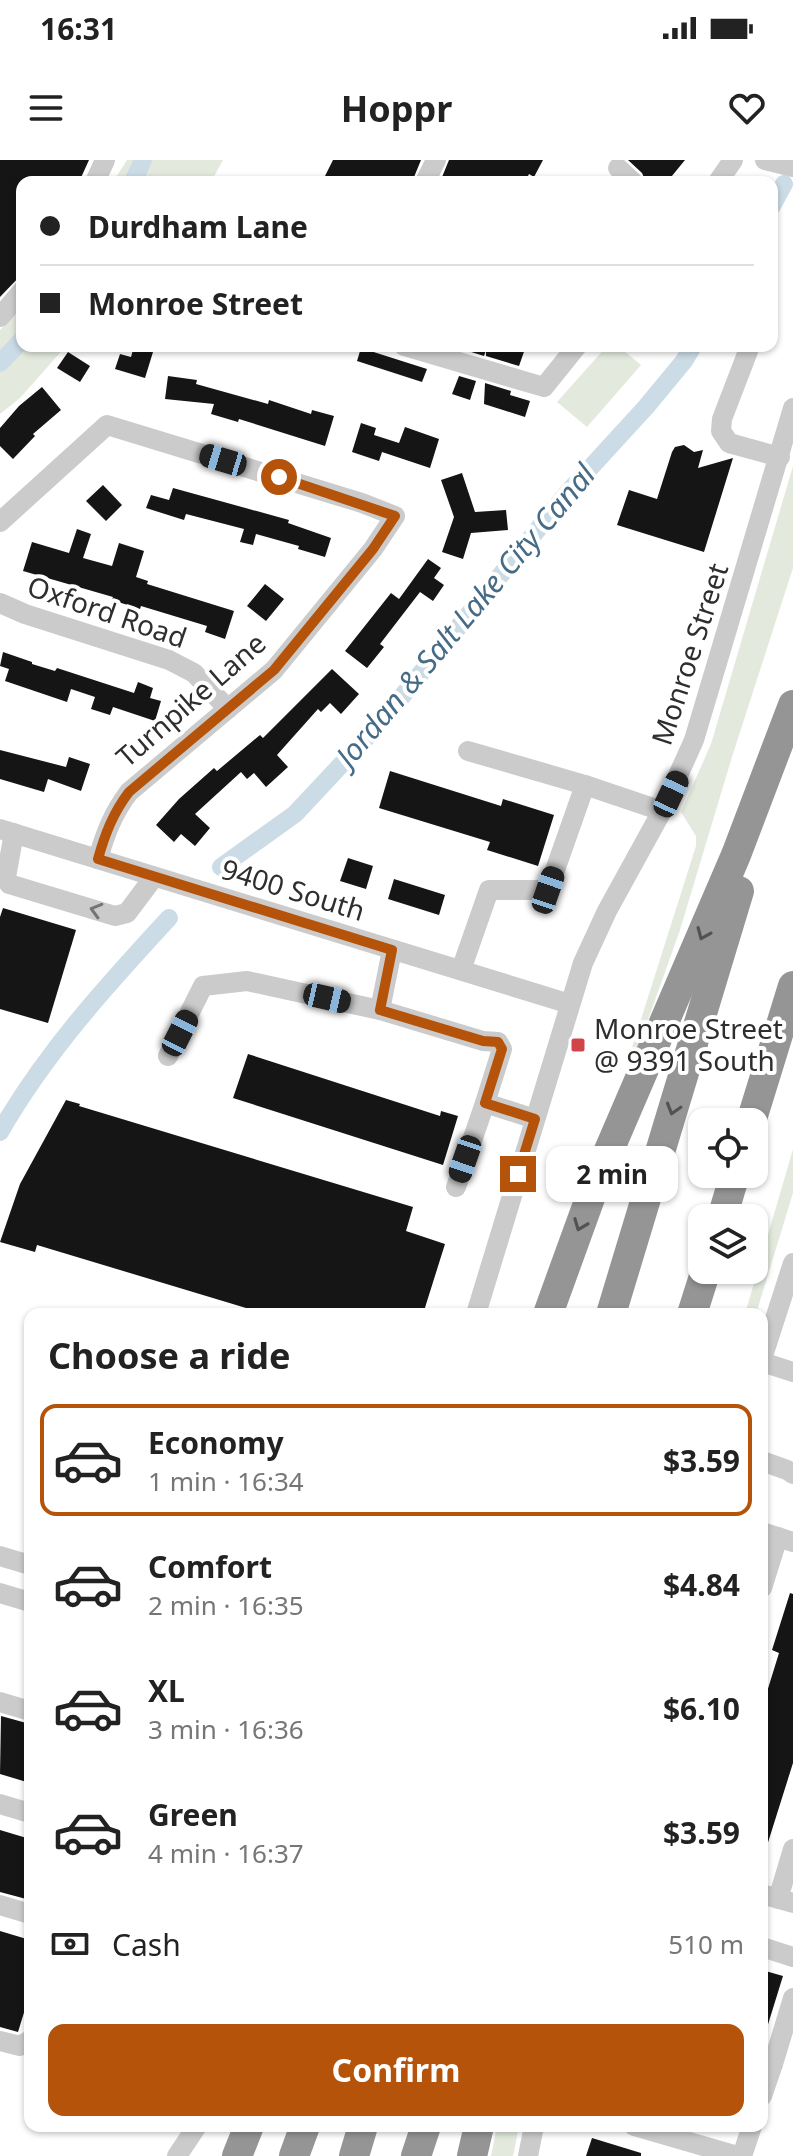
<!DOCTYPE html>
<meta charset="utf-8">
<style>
body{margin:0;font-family:"Noto Sans",sans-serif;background:#f6f6f6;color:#222;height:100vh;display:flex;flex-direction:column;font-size:30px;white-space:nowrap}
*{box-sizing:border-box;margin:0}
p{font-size:26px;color:#767676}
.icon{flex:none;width:44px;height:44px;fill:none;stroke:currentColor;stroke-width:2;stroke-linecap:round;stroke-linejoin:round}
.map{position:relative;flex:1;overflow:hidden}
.panel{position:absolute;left:24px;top:1148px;width:744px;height:824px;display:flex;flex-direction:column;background:#fff;border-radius:16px;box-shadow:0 2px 6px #0004}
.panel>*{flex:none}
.guide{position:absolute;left:16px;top:16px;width:762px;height:176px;border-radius:16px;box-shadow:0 2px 6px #0004;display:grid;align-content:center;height:176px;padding:0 24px;background:#fff}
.fabs{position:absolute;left:688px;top:948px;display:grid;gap:16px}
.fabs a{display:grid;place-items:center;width:80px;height:80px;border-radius:16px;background:#fff;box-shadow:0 2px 6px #0004;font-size:40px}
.end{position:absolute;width:36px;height:36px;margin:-18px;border:10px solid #b45309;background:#fff;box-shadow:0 0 0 4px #fff}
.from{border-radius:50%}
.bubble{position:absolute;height:56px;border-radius:16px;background:#fff;box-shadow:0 2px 6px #0004;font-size:26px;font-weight:700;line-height:56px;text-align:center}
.car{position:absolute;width:24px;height:48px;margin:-24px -12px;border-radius:10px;box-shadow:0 0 6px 2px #0007;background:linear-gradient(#222 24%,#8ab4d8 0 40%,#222 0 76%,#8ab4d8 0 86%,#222 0)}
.guide b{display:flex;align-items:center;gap:28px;height:76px;font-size:30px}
.guide b+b{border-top:2px solid #e0e0e0}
.guide i{width:20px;height:20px;background:#222}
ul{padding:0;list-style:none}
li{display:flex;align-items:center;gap:24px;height:112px;margin:0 16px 12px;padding:0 8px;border:4px solid transparent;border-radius:16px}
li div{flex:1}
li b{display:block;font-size:30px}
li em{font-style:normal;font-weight:700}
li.selected{border-color:#b45309}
li>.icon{width:72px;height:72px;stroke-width:1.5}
h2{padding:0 24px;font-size:36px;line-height:96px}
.pay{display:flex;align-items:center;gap:20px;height:88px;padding:0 24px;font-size:30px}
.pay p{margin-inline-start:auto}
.action{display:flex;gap:16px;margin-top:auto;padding:16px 24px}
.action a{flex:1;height:92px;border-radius:16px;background:#b45309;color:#fff;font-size:32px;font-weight:700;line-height:92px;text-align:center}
.status{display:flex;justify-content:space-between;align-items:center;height:56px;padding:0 40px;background:#fff;direction:ltr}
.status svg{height:22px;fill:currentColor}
header{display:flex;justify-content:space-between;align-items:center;height:104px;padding:0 24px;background:#fff;font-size:36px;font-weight:700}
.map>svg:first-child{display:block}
.green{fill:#e3eadd}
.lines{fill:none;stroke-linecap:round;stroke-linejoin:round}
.canal{stroke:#cbdce7;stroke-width:18}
.building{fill:#151515}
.minor{stroke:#cbcbcb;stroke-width:20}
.highway{stroke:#959595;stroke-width:30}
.oneway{stroke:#757575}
.oneway2{stroke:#525252}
.route{stroke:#b45309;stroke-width:10}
.poi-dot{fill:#d1444a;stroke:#fff;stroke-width:3}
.labels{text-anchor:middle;stroke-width:8;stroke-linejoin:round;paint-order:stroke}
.street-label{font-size:28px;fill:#2e2e2e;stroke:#fff}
.poi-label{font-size:28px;fill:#2e2e2e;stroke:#fff;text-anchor:start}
.water-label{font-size:30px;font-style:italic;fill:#456b86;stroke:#fff}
</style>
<div class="status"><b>16:31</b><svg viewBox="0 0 49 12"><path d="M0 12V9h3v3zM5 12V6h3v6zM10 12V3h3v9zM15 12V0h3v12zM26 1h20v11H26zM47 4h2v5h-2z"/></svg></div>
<header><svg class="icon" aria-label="menu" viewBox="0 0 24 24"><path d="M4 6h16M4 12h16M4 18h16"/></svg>Hoppr<svg class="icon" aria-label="heart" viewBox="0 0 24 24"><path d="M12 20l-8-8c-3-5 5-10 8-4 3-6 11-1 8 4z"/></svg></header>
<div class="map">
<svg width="793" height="1996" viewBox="0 0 793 1996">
<rect width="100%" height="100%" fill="#fff"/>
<g class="green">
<path d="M127,0H223L211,22H113Z"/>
<path d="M22,146V186H66L20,238L0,254V170Z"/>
<path d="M607,186H618L641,205L587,267L557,242Z"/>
<path d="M793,306V408L732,597L680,770L634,899L629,897L696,686V676L681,652L711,584Z"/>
<path d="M793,989V1033L756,1154H745Z"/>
<path d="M497,1966H519L513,1996H491Z"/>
</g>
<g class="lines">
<g class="canal">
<path d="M133,22L143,0"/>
<path d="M772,46L784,24"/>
<path d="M0,203L22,180"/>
<path d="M221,707L295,654L382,561L569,331L646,247L684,201L693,186"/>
<path d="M0,972C46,892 107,825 169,758"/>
</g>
</g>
<g class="building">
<path d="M0,0H89L79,22H22V114L0,137Z"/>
<path d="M333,0H421L412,22H333L324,18Z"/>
<path d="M449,0H543L534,17L529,14L525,22H440Z"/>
<path d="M628,0H685L667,22H646L642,13Z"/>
<path d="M134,186L153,192L145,218L115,209L120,194L131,197Z"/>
<path d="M470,186H526L519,206L486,196V190L484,196L468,191Z"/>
<path d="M361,188L427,209L422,222L357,201Z"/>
<path d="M68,192L90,206L80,222L57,208Z"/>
<path d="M168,216L197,220L196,224L268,244L269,240L311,254L312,250L334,256L325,286L239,259L238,262L211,254L214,244L165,239Z"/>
<path d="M459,216L476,221L470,240L452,234Z"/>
<path d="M485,223L511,231L510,235L530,241L525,257L484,244Z"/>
<path d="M42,227L61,250L33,274L35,276L13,299L0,286V268L19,246Z"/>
<path d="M361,263L376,268L374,275L399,283L405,267L439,279L430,308L382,292L379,301L352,292Z"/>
<path d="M684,285L694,292L703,290L698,308L733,298L704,392L617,365L629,330L657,339L672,292L675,287Z"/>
<path d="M462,313L475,352L506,350L508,370L471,373L463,399L442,392L454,357L441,320Z"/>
<path d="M103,325L122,345L106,361L86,341Z"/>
<path d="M173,328L289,360L288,363L331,378L325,397L298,389L299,386L256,374L253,385L240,382L244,369L186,354L184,360L146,348L151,335L169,340Z"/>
<path d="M77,369L91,374L83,398L112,406L119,383L144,391L136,417L148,421L147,424L234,451L225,479L205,472L207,466L141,446L140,449L112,440L113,437L23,411L32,382L69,393Z"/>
<path d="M428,399L441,408L434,418L444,425L433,441L420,432L380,484L384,487L367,508L345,491L391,433L399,439Z"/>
<path d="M265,424L284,439L266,461L247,446Z"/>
<path d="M3,492L32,502V504L55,511L57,508L134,533L138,522L153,528L150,538L161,541L155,561L113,547L110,555L91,549L95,537L71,529L67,542L5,521L9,509L0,506Z"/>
<path d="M332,509L359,534L341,554L330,543L321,552L318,549L277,595L288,607L266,627L254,613L247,619L241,612L195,654L210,668L195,686L181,674L174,682L156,665L179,639L214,608L217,611L260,575L263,578Z"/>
<path d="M0,590L66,607L69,597L90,604L81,631L48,619L44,632L0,619Z"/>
<path d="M390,611L501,646L503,639L554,655L538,706L487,690L490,682L379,648Z"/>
<path d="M348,698L373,706L366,729L340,721Z"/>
<path d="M394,719L445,735L439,755L388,739Z"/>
<path d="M3,748L76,770L48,863L0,849V757Z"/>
<path d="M248,894L440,956L441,951L458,956L443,1005L233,938Z"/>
<path d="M66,940L80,944L79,946L413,1047L406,1071L445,1084L423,1154H266L37,1085L35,1092L0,1082L20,1024Z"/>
<path d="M790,1433L793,1434V1603L765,1692H762V1548L779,1493L772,1490Z"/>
<path d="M1,1556L30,1564V1623L0,1614Z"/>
<path d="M0,1670L30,1679V1740L0,1732Z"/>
<path d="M0,1771L30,1780V1833L18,1872L0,1867Z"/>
<path d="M762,1810L783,1816L765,1874L762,1873Z"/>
<path d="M592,1978L641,1993V1996H586Z"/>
</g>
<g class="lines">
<g class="minor">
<path d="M765,0L793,7"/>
<path d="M618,8L633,22"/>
<path d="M95,22L105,0"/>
<path d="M425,22L436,0"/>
<path d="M718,22L733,0"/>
<path d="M0,157L22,131"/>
<path d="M404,186L544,227L577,186"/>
<path d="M750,186L722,259L721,271L729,283L780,297"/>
<path d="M0,362L107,265L362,343L395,356L373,389L274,510L129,632C113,653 105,674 98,699"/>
<path d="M0,443L25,454L169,500L194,513L228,549"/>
<path d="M468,591L585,625"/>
<path d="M0,669L570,844"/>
<path d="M14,673L6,717L9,724L115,756L127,753L154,717"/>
<path d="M392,790L380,850L483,881L498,882L502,889L485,943"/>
<path d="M461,810L489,730H548L585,625L662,651"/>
<path d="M168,896L203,826L247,821L380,850"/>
<path d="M456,1027L485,943L535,959"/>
<path d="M476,1154L583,803L607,751L662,651L694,580L793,248"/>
<path d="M762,1199L793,1103"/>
<path d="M762,1202L793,1212"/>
<path d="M762,1301L787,1310L793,1314"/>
<path d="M762,1372L793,1382"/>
<path d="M0,1396L30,1405"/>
<path d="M762,1428L778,1377"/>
<path d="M0,1433L30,1442"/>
<path d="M0,1542L30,1551"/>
<path d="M0,1644L30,1653"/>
<path d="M762,1734L793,1743"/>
<path d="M778,1739L793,1689"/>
<path d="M0,1745L30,1754"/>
<path d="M762,1787L793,1797"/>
<path d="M0,1881L20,1886L30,1880"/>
<path d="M762,1901L773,1904L793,1838"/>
<path d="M762,1936L773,1904"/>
<path d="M634,1966L738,1996"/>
<path d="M177,1996L197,1966"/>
<path d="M528,1996L534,1966"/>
<path d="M742,1996L752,1966"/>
</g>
<g class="highway">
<path d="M751,962L793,826"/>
<path d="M722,1058L735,1014"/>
<path d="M548,1154L598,1016L736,695L793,545"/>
<path d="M611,1154L739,731"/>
<path d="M692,1154L706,1110"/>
<path d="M237,1996L249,1966"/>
<path d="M294,1996L305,1966"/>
<path d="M354,1996L363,1966"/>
<path d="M416,1996L426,1966"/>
<path d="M472,1996L479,1966"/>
</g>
</g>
<defs><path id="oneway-chevron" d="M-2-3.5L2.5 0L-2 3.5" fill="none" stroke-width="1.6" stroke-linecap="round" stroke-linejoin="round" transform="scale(2)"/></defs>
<use class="oneway" href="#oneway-chevron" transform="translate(96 750) rotate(-164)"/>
<g class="oneway2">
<use href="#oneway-chevron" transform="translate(703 774) rotate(113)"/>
<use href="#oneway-chevron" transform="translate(673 949) rotate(107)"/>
<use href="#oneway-chevron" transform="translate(580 1065) rotate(111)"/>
</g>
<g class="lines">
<path class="route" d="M279,317L395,356L373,389L274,510L129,632C113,653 105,674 98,699L392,790L380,850L483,881L498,882L502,889L485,943L535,959L518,1014"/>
</g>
<rect class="poi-dot" x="570" y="877" width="16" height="16" rx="4"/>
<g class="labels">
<g class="street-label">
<text transform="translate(107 452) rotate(19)" y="10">Oxford Road</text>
<text transform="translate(690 494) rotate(-72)" y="10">Monroe Street</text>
<text transform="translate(191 540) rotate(-41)" y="10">Turnpike Lane</text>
<text transform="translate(293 730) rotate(17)" y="10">9400 South</text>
</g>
<g class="poi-label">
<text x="594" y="879">Monroe Street<tspan x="594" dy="32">@ 9391 South</tspan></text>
</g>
<g class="water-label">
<text transform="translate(466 456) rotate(-50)" y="10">Jordan &amp; Salt Lake City Canal</text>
</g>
</g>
</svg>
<div class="fabs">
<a><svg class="icon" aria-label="locate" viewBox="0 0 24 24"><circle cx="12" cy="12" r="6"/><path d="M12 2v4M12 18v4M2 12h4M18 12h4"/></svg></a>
<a><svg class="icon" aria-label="layers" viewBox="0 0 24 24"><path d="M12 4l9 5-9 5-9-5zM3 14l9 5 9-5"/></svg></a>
</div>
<i class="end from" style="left:279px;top:317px"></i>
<i class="end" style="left:518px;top:1014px"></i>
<div class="bubble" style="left:546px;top:986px;width:132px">2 min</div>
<i class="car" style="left:223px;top:300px;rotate:287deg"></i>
<i class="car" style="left:671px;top:634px;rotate:25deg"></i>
<i class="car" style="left:548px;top:730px;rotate:19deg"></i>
<i class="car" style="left:327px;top:838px;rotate:103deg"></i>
<i class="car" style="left:180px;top:873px;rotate:27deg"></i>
<i class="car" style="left:465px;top:999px;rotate:199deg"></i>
<div class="guide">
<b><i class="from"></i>Durdham Lane</b>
<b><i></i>Monroe Street</b>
</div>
<section class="panel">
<h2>Choose a ride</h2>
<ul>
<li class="selected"><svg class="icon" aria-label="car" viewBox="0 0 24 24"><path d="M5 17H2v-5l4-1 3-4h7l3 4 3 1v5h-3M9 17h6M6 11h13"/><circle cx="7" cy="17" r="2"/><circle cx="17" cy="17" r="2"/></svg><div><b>Economy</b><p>1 min · 16:34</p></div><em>$3.59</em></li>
<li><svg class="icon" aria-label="car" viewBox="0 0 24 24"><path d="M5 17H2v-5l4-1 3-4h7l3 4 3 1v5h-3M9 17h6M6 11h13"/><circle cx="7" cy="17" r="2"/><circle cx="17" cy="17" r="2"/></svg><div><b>Comfort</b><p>2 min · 16:35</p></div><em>$4.84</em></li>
<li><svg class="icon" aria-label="car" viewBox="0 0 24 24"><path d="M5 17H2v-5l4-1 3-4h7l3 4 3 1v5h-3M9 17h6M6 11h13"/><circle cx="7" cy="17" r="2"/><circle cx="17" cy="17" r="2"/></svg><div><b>XL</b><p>3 min · 16:36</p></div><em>$6.10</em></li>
<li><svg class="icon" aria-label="car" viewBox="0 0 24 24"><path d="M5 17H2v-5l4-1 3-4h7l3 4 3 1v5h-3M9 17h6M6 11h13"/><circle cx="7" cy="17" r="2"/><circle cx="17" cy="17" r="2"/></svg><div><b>Green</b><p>4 min · 16:37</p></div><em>$3.59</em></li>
</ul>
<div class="pay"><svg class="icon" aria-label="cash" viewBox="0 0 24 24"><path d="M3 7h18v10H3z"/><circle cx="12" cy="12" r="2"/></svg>Cash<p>510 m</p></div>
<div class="action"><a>Confirm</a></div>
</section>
</div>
